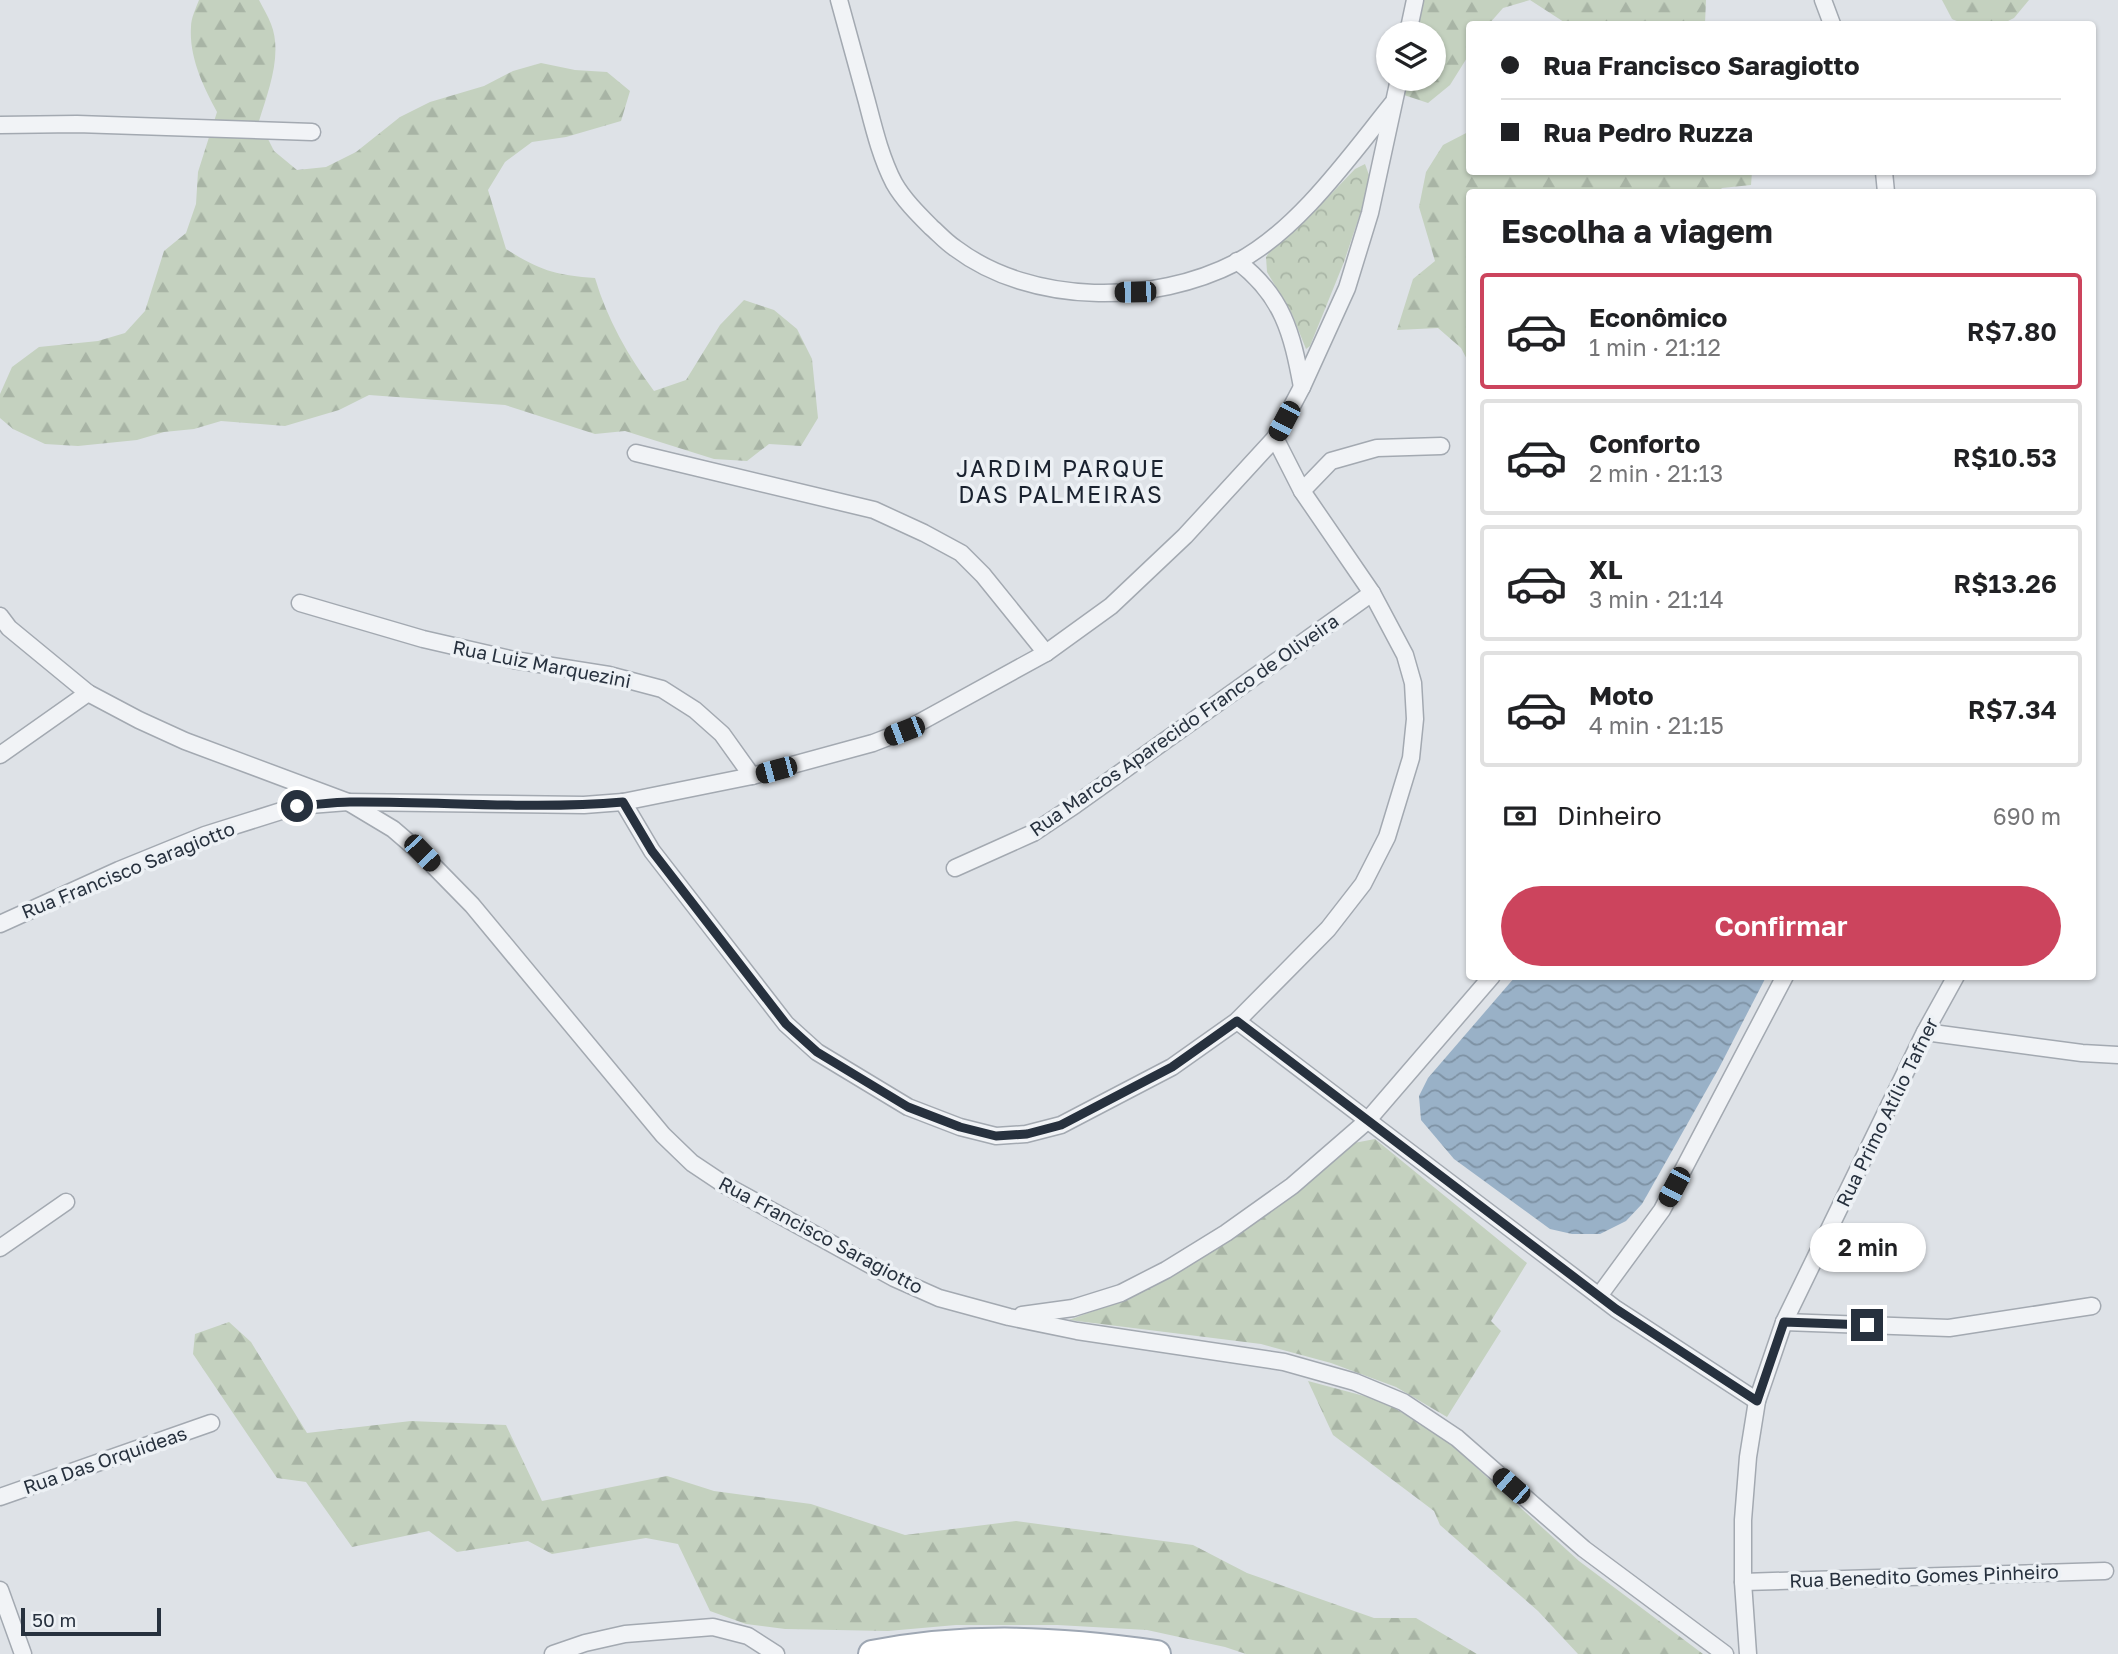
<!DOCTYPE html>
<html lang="pt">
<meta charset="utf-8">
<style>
body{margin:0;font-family:"Golos Text",sans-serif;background:#f2f2f2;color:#202124;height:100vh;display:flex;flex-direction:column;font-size:26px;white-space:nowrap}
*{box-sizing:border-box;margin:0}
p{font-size:23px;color:#757577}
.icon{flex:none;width:38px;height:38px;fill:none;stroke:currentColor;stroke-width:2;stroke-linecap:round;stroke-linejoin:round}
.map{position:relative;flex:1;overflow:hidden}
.panel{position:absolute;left:1466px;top:189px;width:630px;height:791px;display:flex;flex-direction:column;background:#fff;border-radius:7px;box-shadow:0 2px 5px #0004}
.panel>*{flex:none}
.banner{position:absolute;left:1466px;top:21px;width:630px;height:154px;border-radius:7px;box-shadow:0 2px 5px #0004;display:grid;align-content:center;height:154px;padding:0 35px;background:#fff}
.buttons{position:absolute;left:1376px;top:21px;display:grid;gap:14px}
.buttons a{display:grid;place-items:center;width:70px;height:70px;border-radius:50%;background:#fff;box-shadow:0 2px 5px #0004;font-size:35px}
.scale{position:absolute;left:21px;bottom:18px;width:140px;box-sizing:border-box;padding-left:7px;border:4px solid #27313e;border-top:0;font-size:19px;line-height:24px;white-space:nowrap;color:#27313e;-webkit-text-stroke:5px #edf1f5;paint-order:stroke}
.end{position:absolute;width:32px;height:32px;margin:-16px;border:9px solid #27313e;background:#fff;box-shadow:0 0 0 4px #fff}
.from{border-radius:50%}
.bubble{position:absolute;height:49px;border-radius:24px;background:#fff;box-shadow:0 2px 5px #0004;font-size:23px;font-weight:600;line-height:49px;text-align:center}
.car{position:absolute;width:21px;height:42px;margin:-21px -10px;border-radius:9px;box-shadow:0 0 5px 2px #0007;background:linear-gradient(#222 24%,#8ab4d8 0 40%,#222 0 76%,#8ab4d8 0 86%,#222 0)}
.banner b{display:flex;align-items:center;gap:24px;height:66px;font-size:26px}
.banner b+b{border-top:2px solid #e0e0e0}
.banner i{width:18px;height:18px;background:#202124}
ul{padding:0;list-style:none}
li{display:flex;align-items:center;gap:21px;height:116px;margin:0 14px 10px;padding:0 21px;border:4px solid #e0e0e0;border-radius:7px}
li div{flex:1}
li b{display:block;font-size:26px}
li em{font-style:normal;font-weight:600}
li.active{border-color:#cc445d}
li>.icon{width:63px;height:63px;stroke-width:1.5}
h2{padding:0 35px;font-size:32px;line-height:84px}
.pay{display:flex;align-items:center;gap:18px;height:77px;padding:0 35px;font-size:26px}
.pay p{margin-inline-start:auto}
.cta{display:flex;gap:14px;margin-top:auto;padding:14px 35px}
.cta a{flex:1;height:80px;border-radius:42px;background:#cc445d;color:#fff;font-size:28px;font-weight:600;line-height:80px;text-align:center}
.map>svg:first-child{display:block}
.forest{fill:url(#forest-firs)}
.park{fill:url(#park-crowns)}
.water{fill:url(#water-waves)}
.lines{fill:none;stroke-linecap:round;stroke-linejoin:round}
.minor-casing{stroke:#a3a9b1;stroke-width:19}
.primary-casing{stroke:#9ea7b3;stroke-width:30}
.minor{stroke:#f1f3f6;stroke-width:16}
.primary{stroke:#fff;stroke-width:26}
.route{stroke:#27313e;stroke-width:9}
.labels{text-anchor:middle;stroke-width:7;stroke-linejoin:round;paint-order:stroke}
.street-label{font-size:19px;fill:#27313e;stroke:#edf1f5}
.quarter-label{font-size:23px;letter-spacing:2px;fill:#1a222f;stroke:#edf1f5}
</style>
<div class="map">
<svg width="2118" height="1654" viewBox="0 0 2118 1654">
<defs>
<pattern id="forest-firs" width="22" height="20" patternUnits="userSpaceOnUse" patternTransform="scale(1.75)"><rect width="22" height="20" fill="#c4d1bf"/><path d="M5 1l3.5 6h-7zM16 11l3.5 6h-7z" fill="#a8b4a5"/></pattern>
<pattern id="park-crowns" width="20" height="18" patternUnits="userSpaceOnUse" patternTransform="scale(1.75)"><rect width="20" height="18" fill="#c4d1bf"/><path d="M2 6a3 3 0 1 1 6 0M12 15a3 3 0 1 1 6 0" fill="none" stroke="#a8b4a5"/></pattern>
<pattern id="water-waves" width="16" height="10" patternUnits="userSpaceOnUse" patternTransform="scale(1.75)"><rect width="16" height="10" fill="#99b1c7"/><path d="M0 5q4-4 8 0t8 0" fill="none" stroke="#7d91a3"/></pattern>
</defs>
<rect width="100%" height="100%" fill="#dee2e7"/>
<g class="forest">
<path d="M199,0H259C263,8 268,16 271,24C283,54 268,92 259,121L274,151L297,170L326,167L356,152L400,117L430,102L484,86L513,71L541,63L575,70L607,72L630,91L621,121L566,137L532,142L505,162L488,190L506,249C541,271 555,275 595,278C607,319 628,356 654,391L686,380L720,325L744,300L774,310L797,329L812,359L818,418L801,446L769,444L747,461L714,459L625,431L595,434L505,405L369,395L339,410L285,426L221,421L194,429L164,432L137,440L78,446L45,444L13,429L0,418V394L12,367L39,347L98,341L125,333L145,311L164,251L186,233L196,204L198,172L217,112C203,86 189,57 191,27C191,18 196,8 199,0Z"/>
<path d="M1422,0H1706L1705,24H1567L1530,0L1503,8L1489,24H1470V53L1450,85L1428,103L1398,93L1397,79H1433V33H1405Z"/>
<path d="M1942,0H2029L2014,18L2002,24H1964L1952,19Z"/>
<path d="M1470,131V172H1752L1751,185L1722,188L1718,192H1470V365L1461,348L1438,328L1397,330L1413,279L1435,261L1419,207L1426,172L1443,145Z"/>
<path d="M1375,1139L1527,1263L1491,1321L1501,1331L1447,1417L1396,1387L1331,1363L1261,1344L1069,1320L1134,1296L1197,1261L1258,1221L1306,1185L1354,1143Z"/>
<path d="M229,1322L251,1342L307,1433L411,1421L506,1425L542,1501L667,1476L714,1491L811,1504L905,1535L1016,1521L1193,1545L1247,1573L1374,1618H1416L1477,1654H1246L1225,1647L1147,1630L1057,1625H956L888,1631L785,1629L746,1624L710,1611L678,1544L646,1538L552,1554L528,1541L457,1552L429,1531L352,1547L306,1482L277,1478L193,1354L195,1334Z"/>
<path d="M1308,1381L1383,1401L1444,1438L1579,1561L1703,1654H1578L1538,1611L1440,1525L1434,1511L1333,1435Z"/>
</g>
<path class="park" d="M1365,164L1369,175L1362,208L1344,262L1310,346L1306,349L1292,314L1267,272L1266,257L1276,242L1307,219L1355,169Z"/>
<path class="water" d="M1515,977H1766L1719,1068L1642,1204L1626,1221L1600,1234H1572L1550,1229L1454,1159L1421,1120L1419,1096L1428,1078Z"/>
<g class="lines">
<defs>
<g id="minor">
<path d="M839,0C848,34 858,68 867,102C874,129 881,158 894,183C903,199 918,214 931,227C939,234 946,242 955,248C1032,306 1154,305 1237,262C1298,230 1350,156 1392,104"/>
<path d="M1823,0L1832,24"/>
<path d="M1408,33L1415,0"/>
<path d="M0,125L77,124L312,132"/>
<path d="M1884,172L1886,192"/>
<path d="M1237,261C1283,296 1292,333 1302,387"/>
<path d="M636,453L874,510L924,533L961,553L983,575L1046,653"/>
<path d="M1302,491L1331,461L1377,448L1441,446"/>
<path d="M300,603L423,639L514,660L609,675L662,689L695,710L722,734L752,776"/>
<path d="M0,616L9,628L88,693L139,720L185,741L348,802L393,829L422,854L472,905L663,1135L692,1163L725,1185L894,1278L939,1298L1009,1317L1077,1331L1284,1362L1355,1382L1403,1402L1457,1438L1584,1549L1725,1654"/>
<path d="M0,755L88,693"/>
<path d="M623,802L652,851L786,1024L817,1052L908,1107L960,1127L996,1136L1026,1134L1061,1125L1172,1067L1237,1021L1328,929L1363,884L1387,837L1411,758L1415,719L1413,683L1405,655L1372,593L1302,491L1275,438"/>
<path d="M955,868L1033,833L1075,805L1372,593"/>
<path d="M0,924L119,870L205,835L297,806L348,802L584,805L623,802L752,776L873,743L904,731L1046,653L1111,606L1185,536L1275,438L1302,387L1347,288L1370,213L1399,79"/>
<path d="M1237,1021L1616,1309L1757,1401"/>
<path d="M1925,1032L2082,1053L2118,1055"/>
<path d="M0,1248L66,1202"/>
<path d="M1599,1296L1662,1210L1785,976"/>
<path d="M1022,1315L1073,1308L1121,1293L1166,1270L1226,1233L1292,1186L1367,1121L1492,976"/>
<path d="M1784,1322L1949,1328L2092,1306"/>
<path d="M0,1497L211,1423"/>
<path d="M1743,1582L2105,1571"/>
<path d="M0,1590L23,1654"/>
<path d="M553,1654L585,1643L625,1634L713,1627L748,1636L776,1654"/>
<path d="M1748,1654L1743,1582V1520L1748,1457L1757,1401L1784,1322L1925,1032L1956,976"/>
</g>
<path id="primary" d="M872,1654C971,1635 1058,1640 1157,1654"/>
</defs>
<use href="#minor" class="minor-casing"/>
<use href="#primary" class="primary-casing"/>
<use href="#minor" class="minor"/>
<use href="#primary" class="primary"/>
</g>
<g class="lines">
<path class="route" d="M297,806C315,805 333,802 350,802C441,801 532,810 623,802L652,851L786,1024L817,1052L908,1107L960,1127L996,1136L1027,1134L1061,1125L1172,1067L1237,1021L1616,1309L1757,1401L1784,1322L1867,1325"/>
</g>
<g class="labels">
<g class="street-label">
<text transform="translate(542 664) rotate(11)" y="7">Rua Luiz Marquezini</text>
<text transform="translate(1184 725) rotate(-35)" y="7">Rua Marcos Aparecido Franco de Oliveira</text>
<text transform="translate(128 870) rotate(-22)" y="7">Rua Francisco Saragiotto</text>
<text transform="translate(1887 1112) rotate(-64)" y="7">Rua Primo Atílio Tafner</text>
<text transform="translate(821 1235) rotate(28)" y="7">Rua Francisco Saragiotto</text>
<text transform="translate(105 1460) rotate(-19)" y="7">Rua Das Orquideas</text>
<text transform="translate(1924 1576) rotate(-2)" y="7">Rua Benedito Gomes Pinheiro</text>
</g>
<g class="quarter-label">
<text x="1061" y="477">JARDIM PARQUE<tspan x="1061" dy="26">DAS PALMEIRAS</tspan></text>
</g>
</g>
</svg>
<div class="buttons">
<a><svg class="icon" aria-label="layers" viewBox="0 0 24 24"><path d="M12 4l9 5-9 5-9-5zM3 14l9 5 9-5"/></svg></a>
</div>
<div class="scale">50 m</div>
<i class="end from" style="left:297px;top:806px"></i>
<i class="end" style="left:1867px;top:1325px"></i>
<div class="bubble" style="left:1810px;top:1223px;width:116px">2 min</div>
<i class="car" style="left:1135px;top:292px;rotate:269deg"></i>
<i class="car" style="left:1284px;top:421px;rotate:208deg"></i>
<i class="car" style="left:904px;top:731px;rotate:249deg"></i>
<i class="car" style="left:776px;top:770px;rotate:255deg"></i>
<i class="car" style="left:422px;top:853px;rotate:136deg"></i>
<i class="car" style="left:1674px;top:1187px;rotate:208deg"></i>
<i class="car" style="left:1511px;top:1486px;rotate:311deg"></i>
<div class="banner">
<b><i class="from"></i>Rua Francisco Saragiotto</b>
<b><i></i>Rua Pedro Ruzza</b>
</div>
<section class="panel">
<h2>Escolha a viagem</h2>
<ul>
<li class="active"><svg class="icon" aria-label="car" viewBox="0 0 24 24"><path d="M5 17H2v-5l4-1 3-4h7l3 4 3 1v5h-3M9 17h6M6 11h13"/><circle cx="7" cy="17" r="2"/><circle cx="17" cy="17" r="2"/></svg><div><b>Econômico</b><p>1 min · 21:12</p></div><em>R$7.80</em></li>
<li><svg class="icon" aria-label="car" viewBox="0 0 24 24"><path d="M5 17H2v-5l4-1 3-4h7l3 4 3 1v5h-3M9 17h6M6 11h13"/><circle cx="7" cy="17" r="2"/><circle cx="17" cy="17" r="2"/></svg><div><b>Conforto</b><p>2 min · 21:13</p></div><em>R$10.53</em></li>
<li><svg class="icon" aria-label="car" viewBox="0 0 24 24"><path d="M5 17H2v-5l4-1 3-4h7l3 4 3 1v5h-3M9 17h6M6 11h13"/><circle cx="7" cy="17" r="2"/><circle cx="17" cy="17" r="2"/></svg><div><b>XL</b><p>3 min · 21:14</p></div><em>R$13.26</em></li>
<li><svg class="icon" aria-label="car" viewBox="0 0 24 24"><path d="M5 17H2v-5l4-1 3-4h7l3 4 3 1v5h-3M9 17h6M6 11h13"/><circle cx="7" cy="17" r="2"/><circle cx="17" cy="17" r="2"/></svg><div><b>Moto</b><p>4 min · 21:15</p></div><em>R$7.34</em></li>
</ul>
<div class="pay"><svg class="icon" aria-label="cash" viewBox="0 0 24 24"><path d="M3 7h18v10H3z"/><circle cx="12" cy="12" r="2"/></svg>Dinheiro<p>690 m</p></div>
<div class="cta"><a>Confirmar</a></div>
</section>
</div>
